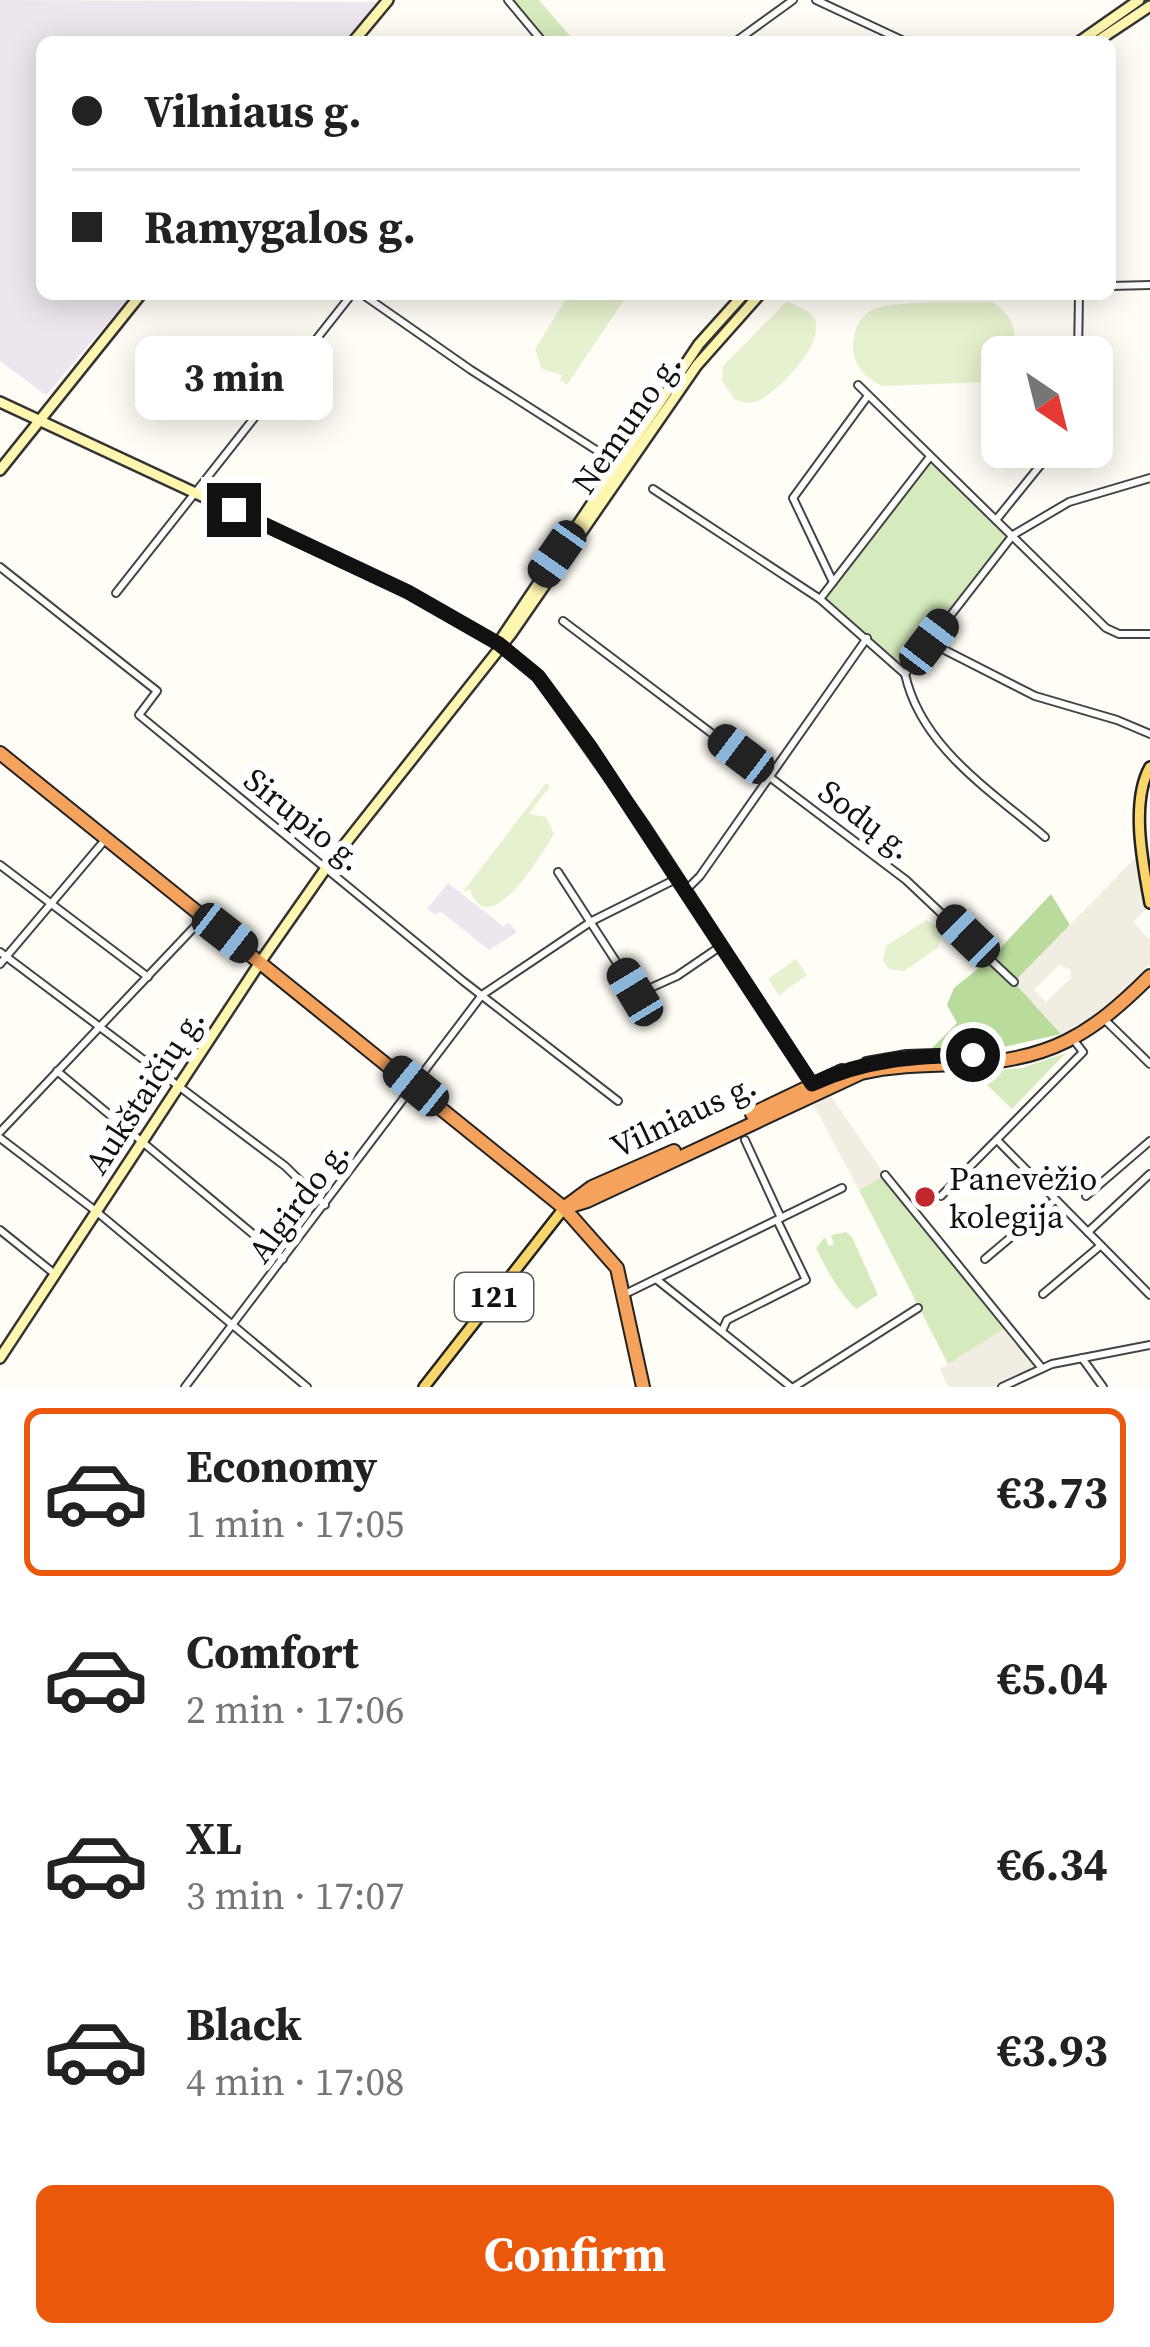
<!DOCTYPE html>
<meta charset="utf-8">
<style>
body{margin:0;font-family:"Source Serif 4",serif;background:#f2f2f2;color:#222;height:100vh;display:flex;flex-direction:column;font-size:45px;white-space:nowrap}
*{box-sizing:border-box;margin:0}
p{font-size:39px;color:#767676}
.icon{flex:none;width:66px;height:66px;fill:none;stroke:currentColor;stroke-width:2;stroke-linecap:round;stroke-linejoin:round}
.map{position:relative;height:1387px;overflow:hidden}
.panel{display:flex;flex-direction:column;background:#fff;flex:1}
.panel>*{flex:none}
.banner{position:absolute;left:36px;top:36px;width:1080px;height:264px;border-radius:18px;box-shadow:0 6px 30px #0003;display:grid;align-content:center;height:264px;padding:0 36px;background:#fff}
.needle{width:78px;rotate:145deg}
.fabs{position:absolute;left:981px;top:336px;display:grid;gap:24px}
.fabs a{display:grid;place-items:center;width:132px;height:132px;border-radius:18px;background:#fff;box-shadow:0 6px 30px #0003;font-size:60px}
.end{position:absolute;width:54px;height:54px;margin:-27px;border:15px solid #111;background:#fff;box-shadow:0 0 0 6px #fff}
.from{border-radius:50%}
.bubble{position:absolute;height:84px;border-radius:18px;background:#fff;box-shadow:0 6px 30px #0003;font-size:39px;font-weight:700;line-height:84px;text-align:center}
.car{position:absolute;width:36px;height:72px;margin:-36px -18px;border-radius:15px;box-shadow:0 0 9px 3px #0007;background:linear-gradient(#222 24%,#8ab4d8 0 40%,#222 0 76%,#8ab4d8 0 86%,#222 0)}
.banner b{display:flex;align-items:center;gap:42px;height:114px;font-size:45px}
.banner b+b{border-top:3px solid #e0e0e0}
.banner i{width:30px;height:30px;background:#222}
ul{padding:21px 0 0;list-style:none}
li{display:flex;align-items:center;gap:36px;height:168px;margin:0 24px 18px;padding:0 12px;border:6px solid transparent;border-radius:18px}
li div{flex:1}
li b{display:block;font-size:45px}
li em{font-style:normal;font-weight:700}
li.on{border-color:#ea580c}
li>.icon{width:108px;height:108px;stroke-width:1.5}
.primary-button{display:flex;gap:24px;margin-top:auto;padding:24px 36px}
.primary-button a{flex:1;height:138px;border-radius:18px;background:#ea580c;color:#fff;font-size:48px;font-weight:700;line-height:138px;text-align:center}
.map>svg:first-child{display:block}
.industrial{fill:#eee6ef}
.green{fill:#d5ebbd}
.forest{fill:#b9dc9c}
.pitch{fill:#e6f2cf}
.plaza{fill:#f1ede2;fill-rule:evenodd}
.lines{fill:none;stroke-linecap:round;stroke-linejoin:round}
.street-casing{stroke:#444;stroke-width:10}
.secondary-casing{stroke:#333;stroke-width:14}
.primary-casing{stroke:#222;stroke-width:14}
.highway-casing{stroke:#222;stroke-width:16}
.street{stroke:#fff;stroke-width:6}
.secondary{stroke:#fff6b0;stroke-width:9}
.primary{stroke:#f9d66b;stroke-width:9}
.highway{stroke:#f5a25d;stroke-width:12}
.route{stroke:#111;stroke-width:15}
.poi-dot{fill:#c4262e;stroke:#fff;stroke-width:4.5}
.labels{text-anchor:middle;stroke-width:12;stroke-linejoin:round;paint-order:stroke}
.shield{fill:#fff;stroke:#585858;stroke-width:3}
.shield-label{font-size:30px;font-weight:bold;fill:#111}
.street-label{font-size:33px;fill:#111;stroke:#fff}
.poi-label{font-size:33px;fill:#111;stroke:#fff;text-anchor:start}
</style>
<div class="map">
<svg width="1150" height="1387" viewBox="0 0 1150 1387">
<rect width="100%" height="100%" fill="#fffdf5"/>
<g class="industrial">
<path d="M0,0L378,2L344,42H42V294H132L46,395L0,361Z"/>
<path d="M448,883L503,926L509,923L517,932L489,950L440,911L436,915L427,909Z"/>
</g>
<g class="green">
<path d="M508,0H539L570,36L557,42H543Z"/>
<path d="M929,458L1013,535L905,674L820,599Z"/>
<path d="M1066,1053L1012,1109L980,1078V1072L1022,1068Z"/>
<path d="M885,1175L1007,1327L949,1366L859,1190Z"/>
<path d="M846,1232L852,1237L878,1295L856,1309C839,1292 827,1271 816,1248L825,1237L829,1246L834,1244L831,1235Z"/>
</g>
<path class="forest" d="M1051,894L1070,925L1014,982L1061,1034L991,1050L932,1048L957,1023L947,1005L954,988L991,958Z"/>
<g class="pitch">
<path d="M569,294H628L567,385L560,380L562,375L542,369L535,349Z"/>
<path d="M787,301C795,306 805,308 812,315C831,339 781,387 762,399C752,405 743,403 734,399L722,381L723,366Z"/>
<path d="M992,302C1014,316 1016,329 1015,354L1002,357V373L988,382L882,386C867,379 854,366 853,349C852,334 859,315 874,309C898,300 963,303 992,302Z"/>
<path d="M546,783L550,786L529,814L546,817L554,834C542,854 488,945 470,889L462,893Z"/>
<path d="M926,920L942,929L939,947L904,971L889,969L883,961L886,946Z"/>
<path d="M796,959L807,975L779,995L768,979Z"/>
</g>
<g class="plaza">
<path d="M1138,855L1146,909L1133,922L1150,940V964L1098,1013L1061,1034L1014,982ZM1059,965L1071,970V978L1046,1002L1034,990Z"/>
<path d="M828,1092L885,1175L859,1190L811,1100Z"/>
<path d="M1007,1327L1041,1367L1002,1387H948L940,1369Z"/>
</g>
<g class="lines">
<defs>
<g id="street">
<path d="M508,0L543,42"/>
<path d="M816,0L906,42"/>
<path d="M735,42L793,0"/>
<path d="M1110,286L1150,285"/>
<path d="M362,294L471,370L618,464"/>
<path d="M1078,357L1079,294"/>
<path d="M858,385L1106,628L1119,634H1150"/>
<path d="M653,489L820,599L905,674"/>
<path d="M996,520L1055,447"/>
<path d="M0,567L157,691L139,715L463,981L618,1101"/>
<path d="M833,582L793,498L867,397"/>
<path d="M116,593L352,294"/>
<path d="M820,599L929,458"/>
<path d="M563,621L906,880L1014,982"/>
<path d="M929,642L1035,696L1117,720L1150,734"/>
<path d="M905,674L1013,535L1069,502L1150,478"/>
<path d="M905,674C921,747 990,790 1045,837"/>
<path d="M0,865L148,977"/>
<path d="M558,872L637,994L677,976L721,946"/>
<path d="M686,890L700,876L867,638"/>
<path d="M0,952L285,1166L325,1205"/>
<path d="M0,964L104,841"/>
<path d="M1104,1019L1150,1064"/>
<path d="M57,1071L283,1259"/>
<path d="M0,1132L202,919"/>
<path d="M0,1138L97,1212L307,1387"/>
<path d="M745,1140L781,1218"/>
<path d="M997,1140L1150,1295"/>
<path d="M885,1175L1041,1367"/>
<path d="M941,1196L1083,1052L1073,1039"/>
<path d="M1086,1196L1150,1141"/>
<path d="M0,1230L56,1275"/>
<path d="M1088,1232L1150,1174"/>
<path d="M985,1259L1055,1200"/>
<path d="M656,1279L791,1387"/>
<path d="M625,1294L842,1188"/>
<path d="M1043,1294L1100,1246"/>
<path d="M722,1331L727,1320L806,1280L777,1220"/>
<path d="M1082,1358L1103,1387"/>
<path d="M185,1387L482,995L592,921L678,878"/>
<path d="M794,1387L918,1308"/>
<path d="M1002,1387L1052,1364L1150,1345"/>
</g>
<g id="secondary">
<path d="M353,42L388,0"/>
<path d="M1079,42L1139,0"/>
<path d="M1096,42L1150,6"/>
<path d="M0,402L408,592L499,644L538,676L644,826L816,1090"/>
<path d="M0,470L141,294"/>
<path d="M501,639L699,344L744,294"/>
<path d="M0,1358L261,961L326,868L511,634L697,365L760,294"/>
</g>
<g id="primary">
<path d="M1150,767C1130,802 1143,865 1150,903"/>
<path d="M424,1387L564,1208"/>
</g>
<g id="highway">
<path d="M0,753L564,1208L617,1268L643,1387"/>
<path d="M867,1064L907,1057L996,1054"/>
<path d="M752,1114L842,1071"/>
<path d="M565,1207L592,1187L674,1151"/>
<path d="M564,1208L587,1201L861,1073C894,1065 928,1065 963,1064C1049,1061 1091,1035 1150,976"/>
</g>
</defs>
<use href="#street" class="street-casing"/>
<use href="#secondary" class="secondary-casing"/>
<use href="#primary" class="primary-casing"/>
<use href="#highway" class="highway-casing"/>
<use href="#street" class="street"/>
<use href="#secondary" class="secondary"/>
<use href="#primary" class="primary"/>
<use href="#highway" class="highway"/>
</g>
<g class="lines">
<path class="route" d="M234,510L408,592L499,644L538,676L591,748L812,1084C865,1059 916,1056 973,1055"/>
</g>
<circle class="poi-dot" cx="925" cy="1197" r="12"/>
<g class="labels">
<rect class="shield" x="455" y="1273" width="78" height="48" rx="9"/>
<g class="shield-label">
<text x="494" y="1307">121</text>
</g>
<g class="street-label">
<text transform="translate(626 423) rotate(-55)" y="12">Nemuno g.</text>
<text transform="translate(304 819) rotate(39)" y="12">Sirupio g.</text>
<text transform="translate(866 819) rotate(37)" y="12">Sodų g.</text>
<text transform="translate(144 1091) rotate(-57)" y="12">Aukštaičių g.</text>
<text transform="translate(683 1115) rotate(-25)" y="12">Vilniaus g.</text>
<text transform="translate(298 1201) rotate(-53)" y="12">Algirdo g.</text>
</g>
<g class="poi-label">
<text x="949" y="1190">Panevėžio<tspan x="949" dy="38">kolegija</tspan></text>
</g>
</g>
</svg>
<div class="fabs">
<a><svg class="needle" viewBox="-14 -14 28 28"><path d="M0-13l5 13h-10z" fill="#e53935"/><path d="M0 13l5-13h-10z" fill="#767676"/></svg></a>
</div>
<i class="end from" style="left:973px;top:1055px"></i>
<i class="end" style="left:234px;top:510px"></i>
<div class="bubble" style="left:135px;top:336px;width:198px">3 min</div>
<i class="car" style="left:557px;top:554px;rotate:215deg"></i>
<i class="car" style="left:929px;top:642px;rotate:37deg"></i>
<i class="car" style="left:741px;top:754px;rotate:307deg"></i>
<i class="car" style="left:225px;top:933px;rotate:128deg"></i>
<i class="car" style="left:968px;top:936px;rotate:314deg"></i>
<i class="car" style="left:635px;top:992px;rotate:329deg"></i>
<i class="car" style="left:416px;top:1086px;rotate:309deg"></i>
<div class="banner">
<b><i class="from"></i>Vilniaus g.</b>
<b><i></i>Ramygalos g.</b>
</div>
</div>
<section class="panel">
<ul>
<li class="on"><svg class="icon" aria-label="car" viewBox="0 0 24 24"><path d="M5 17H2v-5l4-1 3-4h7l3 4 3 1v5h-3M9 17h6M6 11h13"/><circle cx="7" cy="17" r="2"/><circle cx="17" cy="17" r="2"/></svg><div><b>Economy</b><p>1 min · 17:05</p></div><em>€3.73</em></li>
<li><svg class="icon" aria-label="car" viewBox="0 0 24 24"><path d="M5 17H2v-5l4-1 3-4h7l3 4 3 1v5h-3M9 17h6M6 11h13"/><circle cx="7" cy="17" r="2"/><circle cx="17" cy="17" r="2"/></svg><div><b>Comfort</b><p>2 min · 17:06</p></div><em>€5.04</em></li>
<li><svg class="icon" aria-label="car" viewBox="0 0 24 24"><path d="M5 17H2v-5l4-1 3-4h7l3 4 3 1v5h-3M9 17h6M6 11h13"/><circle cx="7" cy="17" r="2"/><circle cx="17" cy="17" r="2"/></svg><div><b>XL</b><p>3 min · 17:07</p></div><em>€6.34</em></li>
<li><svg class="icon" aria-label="car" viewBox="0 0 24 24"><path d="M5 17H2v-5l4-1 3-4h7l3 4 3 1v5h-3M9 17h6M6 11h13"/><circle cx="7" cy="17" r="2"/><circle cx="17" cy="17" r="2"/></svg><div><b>Black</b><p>4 min · 17:08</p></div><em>€3.93</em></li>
</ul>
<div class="primary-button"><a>Confirm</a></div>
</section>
